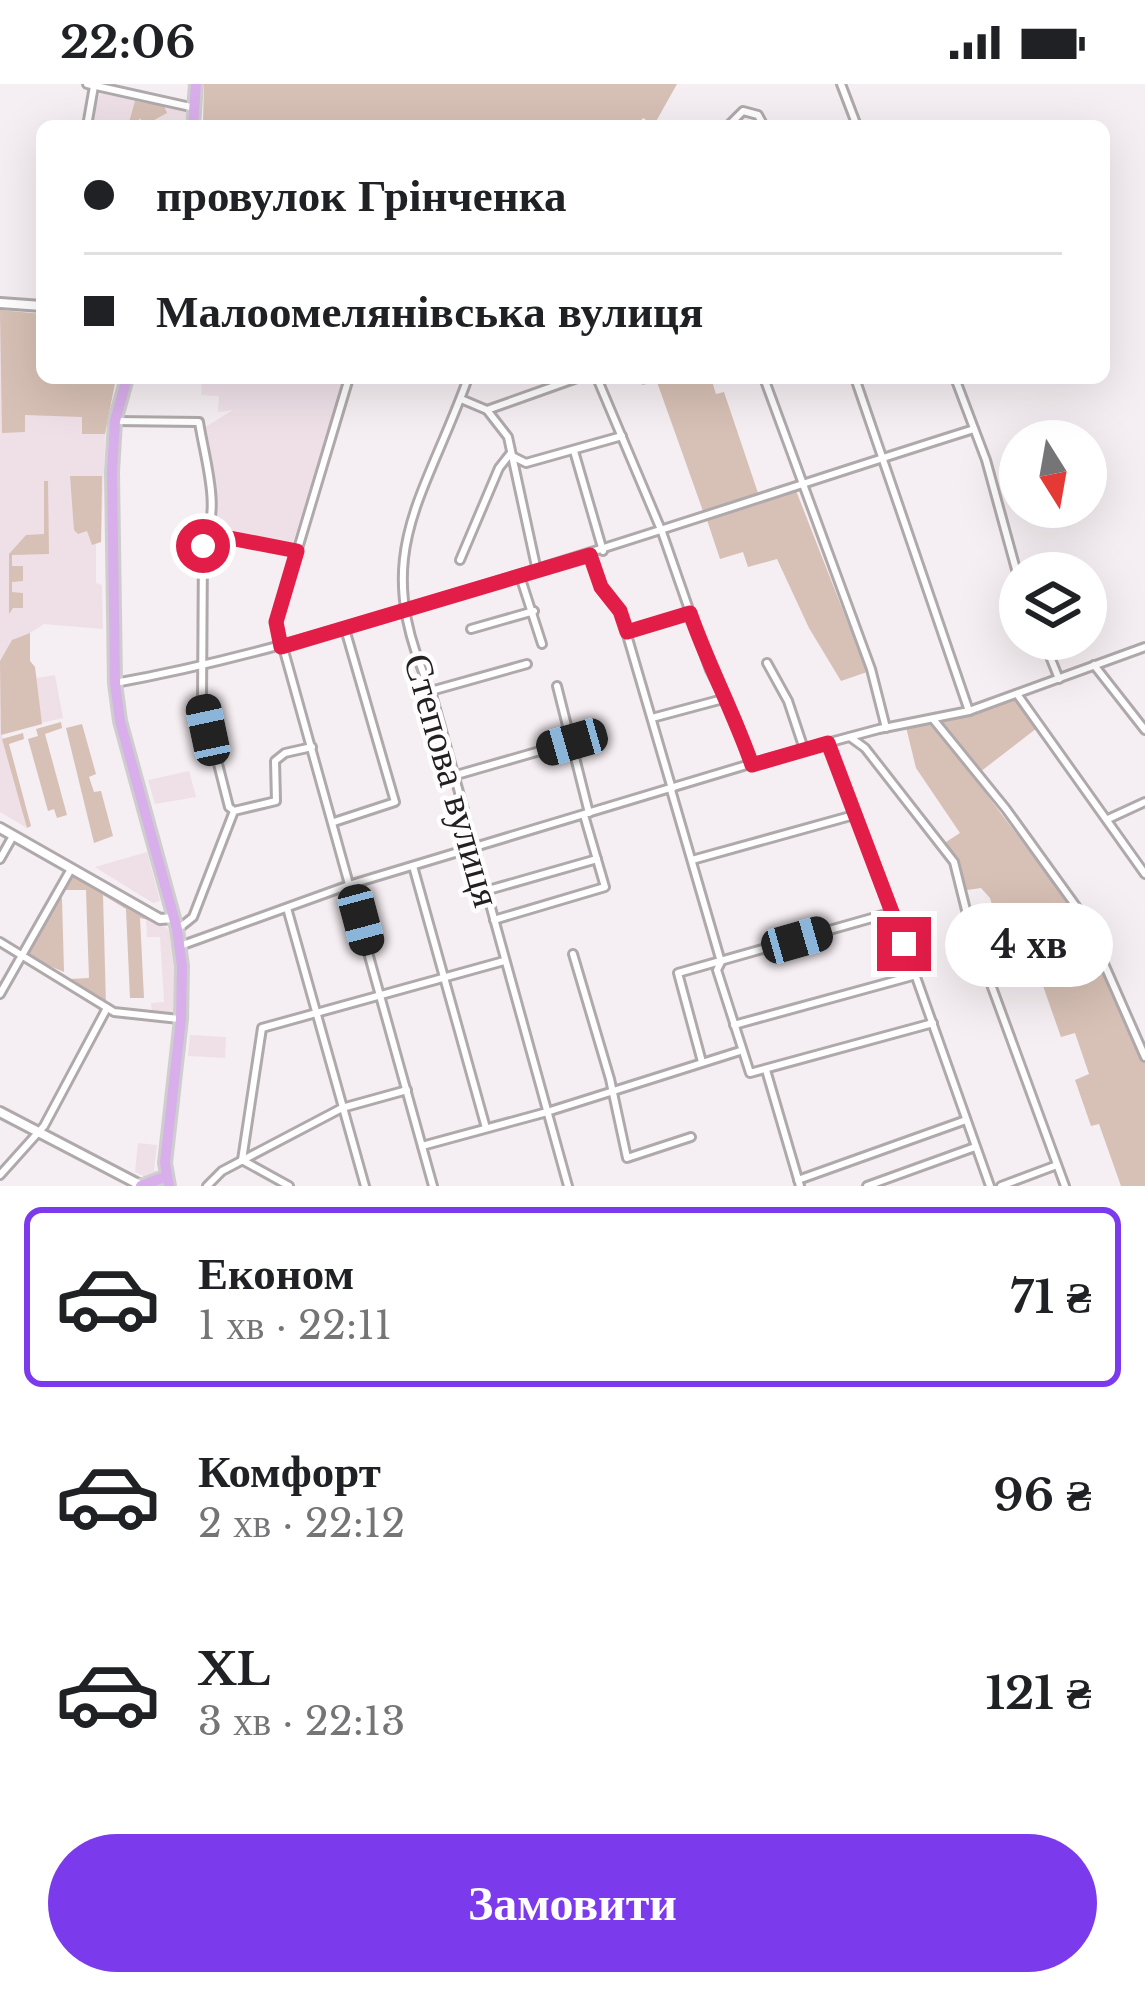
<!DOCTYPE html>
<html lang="uk">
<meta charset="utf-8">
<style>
body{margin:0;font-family:"Libre Baskerville",serif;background:#f2f2f2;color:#202124;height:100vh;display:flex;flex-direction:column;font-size:45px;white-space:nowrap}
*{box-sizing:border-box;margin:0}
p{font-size:39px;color:#757577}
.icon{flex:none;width:66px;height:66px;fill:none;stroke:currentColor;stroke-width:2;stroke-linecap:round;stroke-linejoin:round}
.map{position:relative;height:1102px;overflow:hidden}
.drawer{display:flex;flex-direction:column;background:#fff;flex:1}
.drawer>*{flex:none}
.guide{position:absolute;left:36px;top:36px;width:1074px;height:264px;border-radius:18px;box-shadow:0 12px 48px #0002;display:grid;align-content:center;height:264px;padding:0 48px;background:#fff}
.needle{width:78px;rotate:169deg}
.tools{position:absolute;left:999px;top:336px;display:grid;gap:24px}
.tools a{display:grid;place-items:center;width:108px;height:108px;border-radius:50%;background:#fff;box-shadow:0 12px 48px #0002;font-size:60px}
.end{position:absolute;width:54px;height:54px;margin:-27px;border:15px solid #e11d48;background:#fff;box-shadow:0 0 0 6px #fff}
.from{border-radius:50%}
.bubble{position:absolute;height:84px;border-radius:42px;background:#fff;box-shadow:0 12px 48px #0002;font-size:39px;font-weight:800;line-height:84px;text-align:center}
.car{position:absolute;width:36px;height:72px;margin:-36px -18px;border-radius:15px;box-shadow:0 0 9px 3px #0007;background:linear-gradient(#222 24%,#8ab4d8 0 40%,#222 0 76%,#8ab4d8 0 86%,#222 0)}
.guide b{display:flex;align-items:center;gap:42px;height:114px;font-size:45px}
.guide b+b{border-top:3px solid #e0e0e0}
.guide i{width:30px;height:30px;background:#202124}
ul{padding:21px 0 0;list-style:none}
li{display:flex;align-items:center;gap:36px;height:180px;margin:0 24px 18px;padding:0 24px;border:6px solid transparent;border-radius:18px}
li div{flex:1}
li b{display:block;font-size:45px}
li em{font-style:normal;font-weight:800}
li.on{border-color:#7c3aed}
li>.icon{width:108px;height:108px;stroke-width:1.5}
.cta{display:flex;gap:24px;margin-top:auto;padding:24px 48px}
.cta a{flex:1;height:138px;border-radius:72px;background:#7c3aed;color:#fff;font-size:48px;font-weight:800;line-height:138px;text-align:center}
.status{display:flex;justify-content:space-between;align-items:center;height:84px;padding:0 60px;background:#fff;direction:ltr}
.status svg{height:33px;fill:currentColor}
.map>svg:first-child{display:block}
.built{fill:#efe0e8}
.green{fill:#d7c0b5}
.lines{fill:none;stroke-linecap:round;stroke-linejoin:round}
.street-casing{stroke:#b0a9ac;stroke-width:12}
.secondary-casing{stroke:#b0a9ac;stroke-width:14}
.primary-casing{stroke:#cfcece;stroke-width:16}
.street{stroke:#fff;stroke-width:6}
.secondary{stroke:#fff;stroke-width:8}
.primary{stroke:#d9afeb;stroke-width:10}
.route{stroke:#e11d48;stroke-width:15}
.labels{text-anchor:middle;stroke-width:9;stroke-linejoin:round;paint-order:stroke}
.street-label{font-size:39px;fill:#232022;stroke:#fffdfe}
</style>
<div class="status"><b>22:06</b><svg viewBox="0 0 49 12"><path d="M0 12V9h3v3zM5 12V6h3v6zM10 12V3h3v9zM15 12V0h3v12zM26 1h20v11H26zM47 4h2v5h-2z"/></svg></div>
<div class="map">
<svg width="1145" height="1102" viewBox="0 0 1145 1102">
<rect width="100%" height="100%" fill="#f5eef2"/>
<g class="built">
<path d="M100,9L186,25L184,42H91Z"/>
<path d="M0,226L42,230V294H116L106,337L101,458L96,459V499L102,501L103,545L44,540L30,549V577L37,594L55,591L63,634L1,648L27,744L0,728Z"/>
<path d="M202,294H346L292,461L220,447L204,344L233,326L218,328L219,312L201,311Z"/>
<path d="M189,687L196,713L155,720L148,696Z"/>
<path d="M147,768L160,817L153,819L95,783Z"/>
<path d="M146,831L168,845L174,856L175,933L152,930L151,919L164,918L160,853H147Z"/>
<path d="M190,951L226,953L225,974L188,972Z"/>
<path d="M138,1059L157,1061L154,1086L157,1087L152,1096L135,1088Z"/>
</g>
<g class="green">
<path d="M204,0H677L654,41L643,34L636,42H217L203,38Z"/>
<path d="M135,17L164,22L167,29L145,41L140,34L135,42H128Z"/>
<path d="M0,226L42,230V294H116L105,350H82V333L25,331V348L2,349Z"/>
<path d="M639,294H711L716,310L724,308L758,409L703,427L657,298L642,301Z"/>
<path d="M70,392H102L101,458L92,461L87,447L78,450L74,446Z"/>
<path d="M44,397H48L49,470L12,471V482H23V497L12,498V508L23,509V524H13L9,530V470L26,451L44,450Z"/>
<path d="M795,404L867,588L841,597L809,544L777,475L748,483L743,468L720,475L707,436Z"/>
<path d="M30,549V577L35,583L42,640L1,651L0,577L12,556Z"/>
<path d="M1015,614L1037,644L980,688L938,637Z"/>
<path d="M61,638L62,644L45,650L67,731L57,734L54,725L48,727L28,655L38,652L36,645Z"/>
<path d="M932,638L1080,834L1145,979V1102H1121L1099,1040L1091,1042L1075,996L1089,990L1075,949L1061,953L1030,865L1003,857L990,814L981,804L967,806L946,758L960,749L916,684L906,643Z"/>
<path d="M82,640L96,690L89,693L94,708L101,707L113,752L94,759L66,644Z"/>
<path d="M23,649L24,655L9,660L31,742L27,744L2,655Z"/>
<path d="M72,789L157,838L140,834L144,914H130L126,825L103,811L106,921L70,900V895L89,894L86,806H65Z"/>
<path d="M60,811L62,815L64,888L26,872Z"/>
</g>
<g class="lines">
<defs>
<g id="street">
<path d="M87,0L195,24"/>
<path d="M841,0L857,42"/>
<path d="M87,42L94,2"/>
<path d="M728,42L743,27L758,31L764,42"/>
<path d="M349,294L276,538L433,1102"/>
<path d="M468,294C422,421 369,470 431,607L568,1102"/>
<path d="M597,294L662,448L710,586L736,636L751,680"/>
<path d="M764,294L871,585L886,644"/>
<path d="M855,294L969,627"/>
<path d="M955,294L986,376L1020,500"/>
<path d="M461,315L487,326L508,353L537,487"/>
<path d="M487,326L577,294"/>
<path d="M115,337L199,338C205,377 222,425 203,462L202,617L229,723L234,727L193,833L178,845"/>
<path d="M574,367L603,467"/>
<path d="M512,372L526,379L622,352"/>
<path d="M209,450L297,467"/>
<path d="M590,471L601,503L620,527L672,705"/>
<path d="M460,476L499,384L510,370"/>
<path d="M520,492L542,560"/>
<path d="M471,545L534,527"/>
<path d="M627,548L690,529"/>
<path d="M1043,555L1059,595"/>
<path d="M767,579L788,617L804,665"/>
<path d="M1094,581L1145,646"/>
<path d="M115,599C227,579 333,547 442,514C621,461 796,401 974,345"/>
<path d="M557,602L589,729"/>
<path d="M431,607L527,580"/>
<path d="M1017,610L1145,790"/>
<path d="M652,634L723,615"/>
<path d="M933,635L1006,725L1083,832L1145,973"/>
<path d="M850,653L865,664L954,778L971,846L1065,1102"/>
<path d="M828,660L893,828L990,1102"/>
<path d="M453,692L571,658"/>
<path d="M671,706L721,878L717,886L750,989L933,939"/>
<path d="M234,727L276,717L275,677L285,669L312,663"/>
<path d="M1108,735L1145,718"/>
<path d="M334,738L395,718L345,545"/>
<path d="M0,775L13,752"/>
<path d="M692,776L854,731"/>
<path d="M413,782L486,1044"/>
<path d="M485,807L597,775"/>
<path d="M287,824L365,1102"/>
<path d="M494,836L605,803L584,731"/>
<path d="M0,858L114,928L179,935"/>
<path d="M180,862L352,800L760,677L879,645L969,627L1145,563"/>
<path d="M573,870L610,995L627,1074L691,1053"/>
<path d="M0,910L71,785"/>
<path d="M734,941L916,891"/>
<path d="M702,978L678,889L893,828"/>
<path d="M766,986L800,1102"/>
<path d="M422,1062L547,1028L740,967"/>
<path d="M0,1091L44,1042L107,924"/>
<path d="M798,1096L966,1036"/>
<path d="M207,1102L222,1087L342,1024L407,1006"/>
<path d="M289,1102L242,1076L262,944L504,877"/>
<path d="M867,1102L975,1063"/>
<path d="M1001,1102L1057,1081"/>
</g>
<g id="secondary">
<path d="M0,219L42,222"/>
<path d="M0,744L160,835L174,834"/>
<path d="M0,1028L142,1102"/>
</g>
<g id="primary">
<path d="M193,42L196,0"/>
<path d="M127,294L115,337L112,388L115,599L120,637L177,845L182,882L181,935L165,1079L169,1102"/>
<path d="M141,1102L167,1092"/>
</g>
</defs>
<use href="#street" class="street-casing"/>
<use href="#secondary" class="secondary-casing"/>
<use href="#primary" class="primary-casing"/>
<use href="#street" class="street"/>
<use href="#secondary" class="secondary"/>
<use href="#primary" class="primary"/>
</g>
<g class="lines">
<path class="route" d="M203,462L209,450L297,467L276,538L281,563L590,471L601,503L620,527L627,548L690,529C708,581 734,629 752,681L828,659L904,860"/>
</g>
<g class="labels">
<g class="street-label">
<text transform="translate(453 696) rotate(74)" y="14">Степова вулиця</text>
</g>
</g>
</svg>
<div class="tools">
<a><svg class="needle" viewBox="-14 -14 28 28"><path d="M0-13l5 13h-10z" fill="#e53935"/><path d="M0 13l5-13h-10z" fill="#757577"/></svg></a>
<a><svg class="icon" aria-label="layers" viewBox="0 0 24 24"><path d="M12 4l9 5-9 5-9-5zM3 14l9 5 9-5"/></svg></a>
</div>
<i class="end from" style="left:203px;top:462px"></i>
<i class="end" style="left:904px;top:860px"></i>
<div class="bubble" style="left:945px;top:819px;width:168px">4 хв</div>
<i class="car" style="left:208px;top:646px;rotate:348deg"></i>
<i class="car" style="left:572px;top:658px;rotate:254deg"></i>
<i class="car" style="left:361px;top:836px;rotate:165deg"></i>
<i class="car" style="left:797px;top:856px;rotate:74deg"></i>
<div class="guide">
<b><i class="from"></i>провулок Грінченка</b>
<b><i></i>Малоомелянівська вулиця</b>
</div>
</div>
<section class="drawer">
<ul>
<li class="on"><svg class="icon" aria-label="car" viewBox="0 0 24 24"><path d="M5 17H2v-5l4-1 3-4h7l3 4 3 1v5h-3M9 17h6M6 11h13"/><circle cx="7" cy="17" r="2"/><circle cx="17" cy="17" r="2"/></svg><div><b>Економ</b><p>1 хв · 22:11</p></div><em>71 ₴</em></li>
<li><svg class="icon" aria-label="car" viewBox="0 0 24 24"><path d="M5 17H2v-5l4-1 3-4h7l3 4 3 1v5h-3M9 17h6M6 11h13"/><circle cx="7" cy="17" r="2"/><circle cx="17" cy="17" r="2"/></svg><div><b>Комфорт</b><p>2 хв · 22:12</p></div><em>96 ₴</em></li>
<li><svg class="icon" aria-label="car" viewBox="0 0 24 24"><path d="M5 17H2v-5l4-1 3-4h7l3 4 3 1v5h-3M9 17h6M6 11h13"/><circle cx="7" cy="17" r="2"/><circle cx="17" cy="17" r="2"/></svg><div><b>XL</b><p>3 хв · 22:13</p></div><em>121 ₴</em></li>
</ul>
<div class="cta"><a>Замовити</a></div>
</section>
